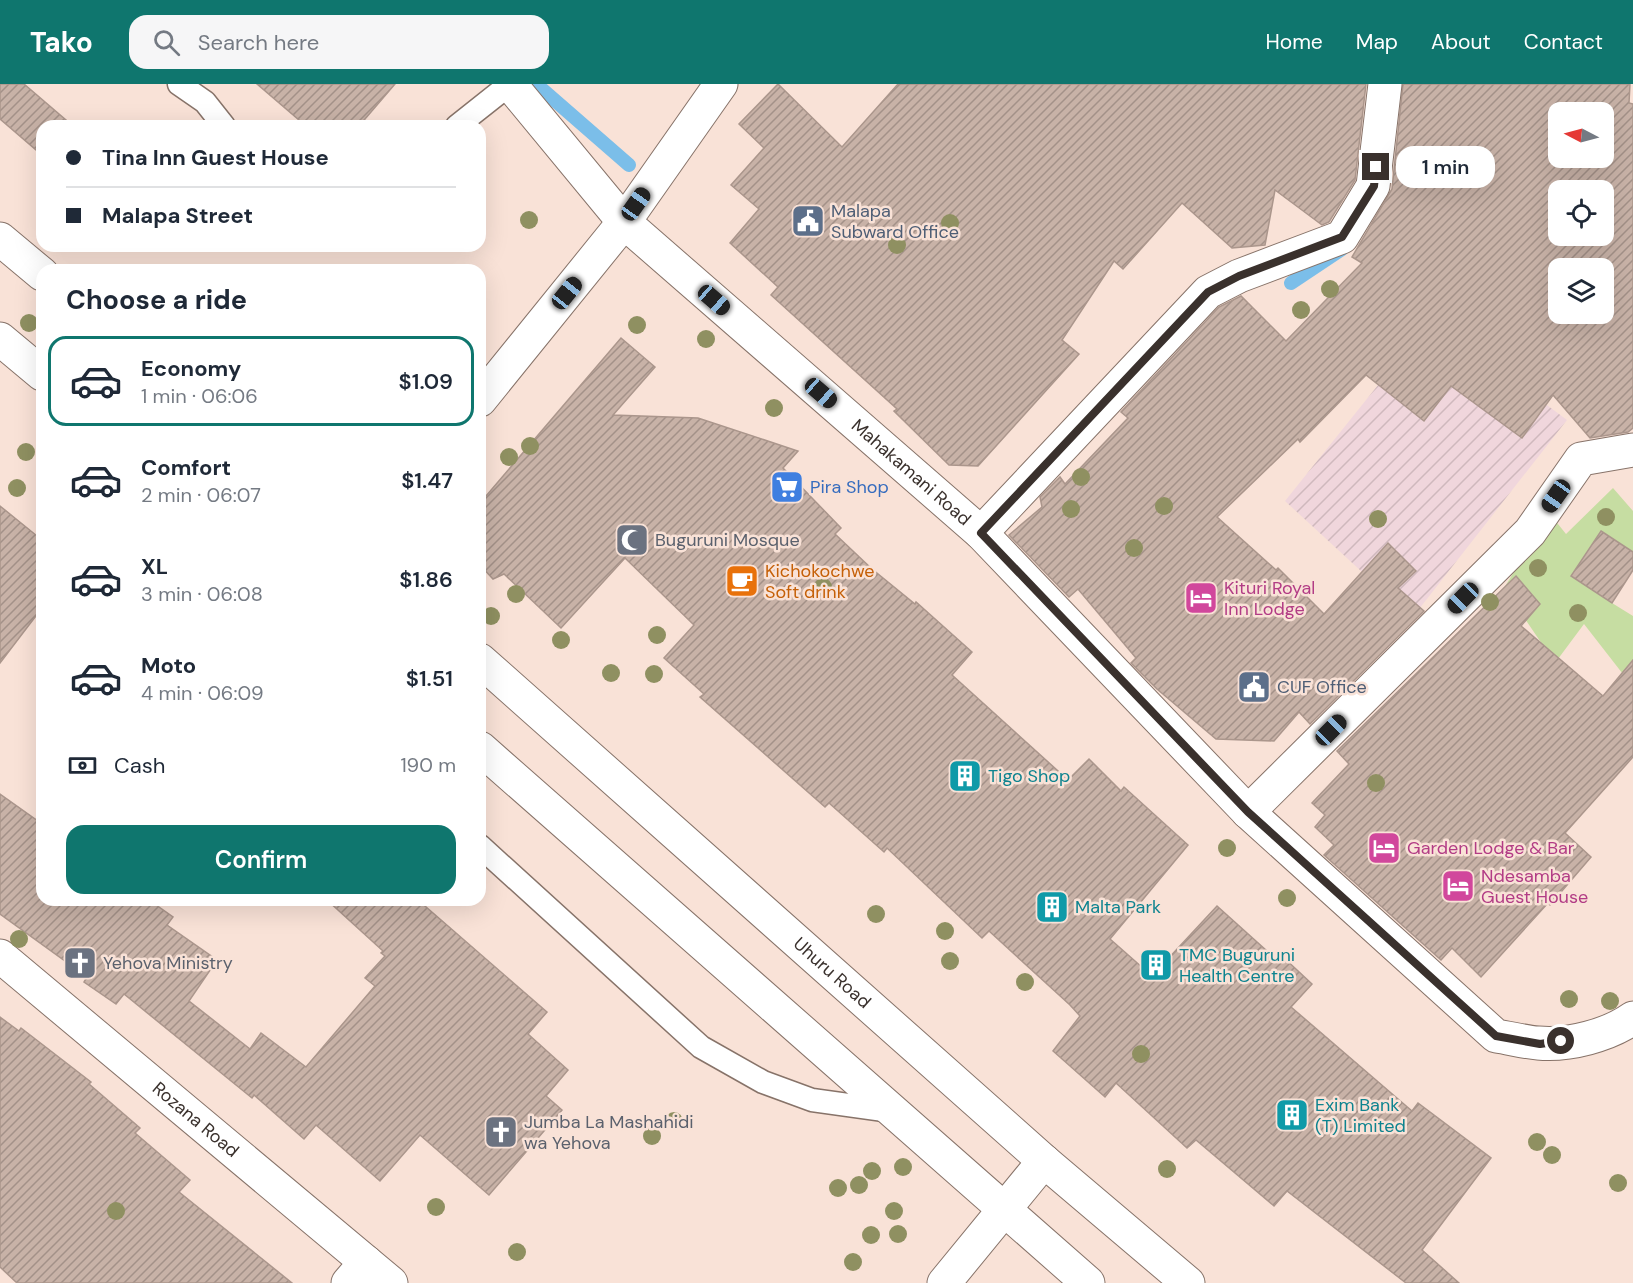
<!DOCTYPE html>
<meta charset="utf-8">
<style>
body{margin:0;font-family:"DM Sans",sans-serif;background:#f6f6f7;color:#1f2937;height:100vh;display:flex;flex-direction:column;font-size:22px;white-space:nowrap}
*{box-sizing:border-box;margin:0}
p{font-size:20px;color:#747a83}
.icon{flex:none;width:33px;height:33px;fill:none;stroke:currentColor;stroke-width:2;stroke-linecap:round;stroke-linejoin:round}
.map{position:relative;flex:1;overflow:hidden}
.sheet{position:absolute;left:36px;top:180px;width:450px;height:642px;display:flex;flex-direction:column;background:#fff;border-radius:18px;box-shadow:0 6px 24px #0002}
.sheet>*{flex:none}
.top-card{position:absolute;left:36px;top:36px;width:450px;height:132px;border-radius:18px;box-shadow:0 6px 24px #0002;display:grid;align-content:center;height:132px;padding:0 30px;background:#fff}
.needle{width:39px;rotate:276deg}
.controls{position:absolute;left:1548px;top:18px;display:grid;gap:12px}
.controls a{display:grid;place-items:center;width:66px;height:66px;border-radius:12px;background:#fff;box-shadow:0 6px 24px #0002;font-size:30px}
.end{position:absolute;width:27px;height:27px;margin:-14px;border:8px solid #3a312d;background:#fff;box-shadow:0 0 0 3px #fff}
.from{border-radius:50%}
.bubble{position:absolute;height:42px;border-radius:18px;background:#fff;box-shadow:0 6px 24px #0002;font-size:20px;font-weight:600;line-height:42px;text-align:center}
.car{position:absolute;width:18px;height:36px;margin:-18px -9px;border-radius:8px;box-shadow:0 0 4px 2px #0007;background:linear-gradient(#222 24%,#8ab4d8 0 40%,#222 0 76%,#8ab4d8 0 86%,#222 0)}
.top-card b{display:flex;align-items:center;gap:21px;height:57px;font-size:22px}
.top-card b+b{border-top:2px solid #e0e1e3}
.top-card i{width:15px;height:15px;background:#1f2937}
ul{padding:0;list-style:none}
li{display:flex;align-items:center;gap:18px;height:90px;margin:0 12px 9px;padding:0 18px;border:3px solid transparent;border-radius:18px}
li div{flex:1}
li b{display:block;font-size:22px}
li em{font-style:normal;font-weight:600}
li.selected{border-color:#0f766e}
li>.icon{width:54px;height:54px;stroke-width:1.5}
h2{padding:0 30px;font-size:27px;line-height:72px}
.pay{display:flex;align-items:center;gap:15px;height:66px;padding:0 30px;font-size:22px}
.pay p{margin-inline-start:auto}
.button{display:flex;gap:12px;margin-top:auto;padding:12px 30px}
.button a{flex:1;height:69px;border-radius:18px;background:#0f766e;color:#fff;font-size:24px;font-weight:600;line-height:69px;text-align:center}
header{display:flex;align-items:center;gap:36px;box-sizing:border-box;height:84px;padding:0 30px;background:#0f766e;color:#fff}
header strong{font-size:28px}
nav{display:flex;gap:33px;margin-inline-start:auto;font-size:21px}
.search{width:420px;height:54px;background:#f6f6f7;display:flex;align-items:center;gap:15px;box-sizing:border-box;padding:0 21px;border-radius:18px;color:#747a83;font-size:22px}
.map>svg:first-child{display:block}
.industrial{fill:url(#industrial-furrows)}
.grass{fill:#c6dda2}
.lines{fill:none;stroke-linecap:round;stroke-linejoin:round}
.stream{stroke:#7bbee9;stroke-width:14}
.building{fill:url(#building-hatch);stroke:#ab968c;stroke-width:1.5;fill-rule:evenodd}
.service-casing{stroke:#877369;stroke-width:25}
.minor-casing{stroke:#877369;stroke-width:35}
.secondary-casing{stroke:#877369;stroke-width:35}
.service{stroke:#fff;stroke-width:22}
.minor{stroke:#fff;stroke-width:33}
.secondary{stroke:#fff;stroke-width:33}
.tree{fill:#8f9061}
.route{stroke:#3a312d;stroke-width:8}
.labels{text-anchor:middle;stroke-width:5;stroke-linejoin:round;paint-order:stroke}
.service-label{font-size:18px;fill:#4e5e75;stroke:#f9e2d7;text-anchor:start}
.street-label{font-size:18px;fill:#3a312d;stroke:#f9e2d7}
.shop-label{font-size:18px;fill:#366cbe;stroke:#f9e2d7;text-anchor:start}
.worship-label{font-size:18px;fill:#5b616d;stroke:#f9e2d7;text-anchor:start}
.food-label{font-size:18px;fill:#c56008;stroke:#f9e2d7;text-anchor:start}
.hotel-label{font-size:18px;fill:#b23c85;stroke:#f9e2d7;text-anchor:start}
.culture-label{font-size:18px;fill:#0d838f;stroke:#f9e2d7;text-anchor:start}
</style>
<header>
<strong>Tako</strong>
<div class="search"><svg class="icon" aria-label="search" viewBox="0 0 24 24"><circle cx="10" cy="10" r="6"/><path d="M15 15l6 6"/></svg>Search here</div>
<nav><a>Home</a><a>Map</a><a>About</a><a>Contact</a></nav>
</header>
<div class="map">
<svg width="1633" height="1199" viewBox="0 0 1633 1199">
<defs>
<pattern id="industrial-furrows" width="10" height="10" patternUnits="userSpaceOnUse" patternTransform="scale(1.5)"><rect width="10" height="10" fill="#f0d6dc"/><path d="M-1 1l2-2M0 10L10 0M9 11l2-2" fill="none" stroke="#cfb8bd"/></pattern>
<pattern id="building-hatch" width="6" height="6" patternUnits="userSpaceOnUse" patternTransform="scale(1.5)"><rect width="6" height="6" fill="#c8b2a7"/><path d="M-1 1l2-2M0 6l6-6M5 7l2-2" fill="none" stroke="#a39188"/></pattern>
</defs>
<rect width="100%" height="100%" fill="#f9e2d7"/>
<path class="industrial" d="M1431,235L1567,336L1412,534L1285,417Z"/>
<path class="grass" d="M1613,404L1633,427V478L1612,519L1633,532V603L1584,540L1555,579L1504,504L1550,430L1566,450Z"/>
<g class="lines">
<g class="stream">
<path d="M536,0L629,81"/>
<path d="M1291,199L1342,165"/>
</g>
</g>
<g class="building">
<path d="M0,0H24L73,42H42V71L0,35Z"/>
<path d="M257,0H395L359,42H306Z"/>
<path d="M778,0L842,63L898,0H1366L1355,96L1329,138L1322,141L1275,106L1265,161L1232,164L1182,119L1123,185L1114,177L1062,256L1079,270L978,382L949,381L894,327L897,325L771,211L778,203L730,159L759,125L731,101L764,64L739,40Z"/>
<path d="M1403,0H1630L1629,19L1633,20V344L1628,348L1590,354L1553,311L1522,354L1451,302L1424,337L1366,291L1300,358L1298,355L1217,433L1276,486L1278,484L1324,530L1388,459L1416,487L1398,504L1424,527L1310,640L1299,628L1274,657L1216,655L1157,605L1131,579L1136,574L1078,505L1069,513L1009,451L1042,423L1040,413L1060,393L1065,400L1128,334L1121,328L1219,223L1241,212L1286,257L1362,179L1352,173L1392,105ZM1558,28H1604V74H1558ZM1558,106H1604V152H1558ZM1558,184H1604V230H1558Z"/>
<path d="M621,254L655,283L613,331L698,334L798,367L783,384L841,444L835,450L872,485L915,520L916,518L972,568L952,591L1068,696L1089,675L1121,707L1124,703L1188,761L1110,855L1152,892L1217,822L1277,876L1281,871L1312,900L1291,923L1412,1027L1418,1019L1491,1074L1422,1166L1459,1199H1406L1287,1107L1274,1122L1196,1056L1187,1064L1116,999L1105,1013L1053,967L1080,932L1070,921L989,847L982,854L887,764L884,768L829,719L825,723L700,613L704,610L664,574L694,541L625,474L561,544L504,490L493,495L480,481V419Z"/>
<path d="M0,422L42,456V524L0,579Z"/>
<path d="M1601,447L1633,468V486L1612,519L1571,492Z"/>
<path d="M1516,492L1540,520L1521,542L1603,612L1633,576V673L1565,749L1591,773L1550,821L1548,819L1481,893L1452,864L1441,876L1324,771L1334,761L1315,743L1325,731L1312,719L1349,680L1337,667Z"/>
<path d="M0,710L42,740V816H149L173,833L167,841L217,876L189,917L250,965L261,949L306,983L375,902L365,894L385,872L381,869L383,867L327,816H418L547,928L528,950L568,986L546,1012L562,1026L489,1111L420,1051L380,1097L316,1041L304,1055L254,1011L252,1014L124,910L116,920L84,898L87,893L0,830Z"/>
<path d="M0,933L19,947L21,944L91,998L89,1000L140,1044L135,1049L190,1096L179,1108L292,1199H17L0,1183Z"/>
</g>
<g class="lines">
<defs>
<g id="service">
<path d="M179,0L205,18L224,42"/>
<path d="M457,42L510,0"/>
<path d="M480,762L701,963L763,998L812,1016L891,1027"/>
</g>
<g id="minor">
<path id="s1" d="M510,0L624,138L981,449L1248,728L1496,952C1510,954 1524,958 1538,959C1569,962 1609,951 1633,934"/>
<path d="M480,316L624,138L721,0"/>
<path d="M981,449L1208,208L1239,192L1342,153L1373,102L1385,0"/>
<path d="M1248,728L1530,448L1581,375L1633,366"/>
<path id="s2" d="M0,872L391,1199"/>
<path d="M348,1199L366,1178"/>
<path d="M944,1199L1044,1077"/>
</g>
<g id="secondary">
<path d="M0,155L42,190"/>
<path d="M0,255L42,290"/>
<path id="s3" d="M480,576L1044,1077L1188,1199"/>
<path d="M480,664L1088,1199"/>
</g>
</defs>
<use href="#service" class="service-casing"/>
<use href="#minor" class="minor-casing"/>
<use href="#secondary" class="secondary-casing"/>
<use href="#service" class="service"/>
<use href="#minor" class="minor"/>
<use href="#secondary" class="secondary"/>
</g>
<g class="tree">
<circle cx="529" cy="136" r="9"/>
<circle cx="950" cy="139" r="9"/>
<circle cx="897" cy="161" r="9"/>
<circle cx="1330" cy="205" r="9"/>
<circle cx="1301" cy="226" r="9"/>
<circle cx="29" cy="239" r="9"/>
<circle cx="637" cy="241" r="9"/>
<circle cx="706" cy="255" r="9"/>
<circle cx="774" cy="324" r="9"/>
<circle cx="530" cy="362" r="9"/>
<circle cx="26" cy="368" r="9"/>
<circle cx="509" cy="373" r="9"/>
<circle cx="1081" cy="393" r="9"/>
<circle cx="17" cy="404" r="9"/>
<circle cx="1164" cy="422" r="9"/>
<circle cx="1071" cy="425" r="9"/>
<circle cx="1606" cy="433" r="9"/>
<circle cx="1378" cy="435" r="9"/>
<circle cx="1134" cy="464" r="9"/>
<circle cx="1538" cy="484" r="9"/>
<circle cx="823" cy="503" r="9"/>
<circle cx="516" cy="510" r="9"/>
<circle cx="1490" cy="518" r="9"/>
<circle cx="1578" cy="529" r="9"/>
<circle cx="491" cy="532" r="9"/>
<circle cx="657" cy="551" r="9"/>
<circle cx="561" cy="556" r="9"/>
<circle cx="611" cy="589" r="9"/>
<circle cx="654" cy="590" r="9"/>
<circle cx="1376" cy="699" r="9"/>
<circle cx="1227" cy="764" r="9"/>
<circle cx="1287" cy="814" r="9"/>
<circle cx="876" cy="830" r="9"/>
<circle cx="945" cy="847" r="9"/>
<circle cx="19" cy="855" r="9"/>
<circle cx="950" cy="877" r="9"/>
<circle cx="1025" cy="898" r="9"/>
<circle cx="1569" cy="915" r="9"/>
<circle cx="1610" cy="917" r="9"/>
<circle cx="1141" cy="970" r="9"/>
<circle cx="674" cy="1037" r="9"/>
<circle cx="652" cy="1052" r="9"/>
<circle cx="1537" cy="1058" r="9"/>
<circle cx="1552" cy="1071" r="9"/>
<circle cx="903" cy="1083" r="9"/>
<circle cx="1167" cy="1085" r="9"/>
<circle cx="872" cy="1087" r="9"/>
<circle cx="1618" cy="1099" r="9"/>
<circle cx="859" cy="1101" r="9"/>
<circle cx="838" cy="1104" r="9"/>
<circle cx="436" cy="1123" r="9"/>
<circle cx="116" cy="1127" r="9"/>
<circle cx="894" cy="1127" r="9"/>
<circle cx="898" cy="1150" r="9"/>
<circle cx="871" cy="1151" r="9"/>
<circle cx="517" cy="1168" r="9"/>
<circle cx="853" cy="1178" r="9"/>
</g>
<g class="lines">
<path class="route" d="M1376,83L1374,102L1342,153L1239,192L1208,208L981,449L1248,728L1496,952L1540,960L1561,957"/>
</g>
<defs>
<symbol id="civic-square" viewBox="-11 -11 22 22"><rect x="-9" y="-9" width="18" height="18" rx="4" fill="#5c6f8a" stroke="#f9e2d7"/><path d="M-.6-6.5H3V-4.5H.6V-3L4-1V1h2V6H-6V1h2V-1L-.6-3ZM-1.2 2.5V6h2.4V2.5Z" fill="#fff"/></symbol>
<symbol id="supermarket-square" viewBox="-11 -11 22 22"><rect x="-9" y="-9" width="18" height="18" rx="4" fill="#3f7fe0" stroke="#f9e2d7"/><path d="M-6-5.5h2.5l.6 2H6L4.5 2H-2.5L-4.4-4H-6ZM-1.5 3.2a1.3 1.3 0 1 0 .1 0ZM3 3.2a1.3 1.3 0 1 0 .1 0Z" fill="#fff"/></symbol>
<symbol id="mosque-square" viewBox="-11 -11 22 22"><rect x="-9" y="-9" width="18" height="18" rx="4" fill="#6b7280" stroke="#f9e2d7"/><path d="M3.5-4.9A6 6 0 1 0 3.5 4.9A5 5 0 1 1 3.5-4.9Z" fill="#fff"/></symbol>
<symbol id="cafe-square" viewBox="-11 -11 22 22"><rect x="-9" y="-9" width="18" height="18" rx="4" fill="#e8710a" stroke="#f9e2d7"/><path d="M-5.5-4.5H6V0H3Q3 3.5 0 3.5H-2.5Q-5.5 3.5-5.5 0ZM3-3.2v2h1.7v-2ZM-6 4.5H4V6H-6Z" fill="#fff"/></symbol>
<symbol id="hotel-square" viewBox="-11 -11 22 22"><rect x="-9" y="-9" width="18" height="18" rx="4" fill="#d1479c" stroke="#f9e2d7"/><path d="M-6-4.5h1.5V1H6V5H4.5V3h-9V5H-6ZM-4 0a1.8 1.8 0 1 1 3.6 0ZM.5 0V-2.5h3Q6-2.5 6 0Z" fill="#fff"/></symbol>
<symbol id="building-square" viewBox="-11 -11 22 22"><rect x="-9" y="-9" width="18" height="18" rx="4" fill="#0f9aa8" stroke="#f9e2d7"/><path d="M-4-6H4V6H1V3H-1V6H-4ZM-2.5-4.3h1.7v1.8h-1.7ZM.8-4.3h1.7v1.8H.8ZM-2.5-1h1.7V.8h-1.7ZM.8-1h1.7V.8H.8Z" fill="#fff"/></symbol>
<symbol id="church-square" viewBox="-11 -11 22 22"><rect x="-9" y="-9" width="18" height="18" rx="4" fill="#6b7280" stroke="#f9e2d7"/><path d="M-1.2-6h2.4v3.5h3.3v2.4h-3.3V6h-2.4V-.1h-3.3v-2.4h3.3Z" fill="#fff"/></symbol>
</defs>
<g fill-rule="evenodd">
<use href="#civic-square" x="789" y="118" width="38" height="38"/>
<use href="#supermarket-square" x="768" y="384" width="38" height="38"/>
<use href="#mosque-square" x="613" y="437" width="38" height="38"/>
<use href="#cafe-square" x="723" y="478" width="38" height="38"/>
<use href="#hotel-square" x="1182" y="495" width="38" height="38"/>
<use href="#civic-square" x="1235" y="584" width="38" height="38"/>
<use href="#building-square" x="946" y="673" width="38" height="38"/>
<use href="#hotel-square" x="1365" y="745" width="38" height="38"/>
<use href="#hotel-square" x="1439" y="783" width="38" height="38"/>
<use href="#building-square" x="1033" y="804" width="38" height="38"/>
<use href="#church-square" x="61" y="860" width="38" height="38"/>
<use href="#building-square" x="1137" y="862" width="38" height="38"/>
<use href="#building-square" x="1273" y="1012" width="38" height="38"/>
<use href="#church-square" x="482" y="1029" width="38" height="38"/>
</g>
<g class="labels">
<g class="service-label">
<text x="831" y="133">Malapa<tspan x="831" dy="21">Subward Office</tspan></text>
<text x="1277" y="609">CUF Office</text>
</g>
<g class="street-label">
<text dy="6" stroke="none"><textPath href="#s1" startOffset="560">Mahakamani Road</textPath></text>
<text dy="6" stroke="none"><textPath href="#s3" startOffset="471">Uhuru Road</textPath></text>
<text dy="6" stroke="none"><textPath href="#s2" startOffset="255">Rozana Road</textPath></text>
</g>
<g class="shop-label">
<text x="810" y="409">Pira Shop</text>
</g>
<g class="worship-label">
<text x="655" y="462">Buguruni Mosque</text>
<text x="103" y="885">Yehova Ministry</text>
<text x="524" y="1044">Jumba La Mashahidi<tspan x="524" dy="21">wa Yehova</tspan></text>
</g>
<g class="food-label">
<text x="765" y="493">Kichokochwe<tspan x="765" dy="21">Soft drink</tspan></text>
</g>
<g class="hotel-label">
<text x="1224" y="510">Kituri Royal<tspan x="1224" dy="21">Inn Lodge</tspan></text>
<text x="1407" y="770">Garden Lodge &amp; Bar</text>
<text x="1481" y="798">Ndesamba<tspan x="1481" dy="21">Guest House</tspan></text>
</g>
<g class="culture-label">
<text x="988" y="698">Tigo Shop</text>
<text x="1075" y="829">Malta Park</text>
<text x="1179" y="877">TMC Buguruni<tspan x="1179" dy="21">Health Centre</tspan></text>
<text x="1315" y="1027">Exim Bank<tspan x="1315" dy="21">(T) Limited</tspan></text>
</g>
</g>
</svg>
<div class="controls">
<a><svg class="needle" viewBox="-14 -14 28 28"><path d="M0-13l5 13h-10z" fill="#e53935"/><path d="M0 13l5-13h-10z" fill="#747a83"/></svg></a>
<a><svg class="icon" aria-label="locate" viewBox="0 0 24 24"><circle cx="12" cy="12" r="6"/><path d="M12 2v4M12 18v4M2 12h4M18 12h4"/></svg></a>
<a><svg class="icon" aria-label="layers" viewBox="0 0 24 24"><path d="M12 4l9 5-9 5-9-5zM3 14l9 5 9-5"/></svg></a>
</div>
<i class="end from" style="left:1561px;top:957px"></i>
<i class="end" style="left:1376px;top:83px"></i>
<div class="bubble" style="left:1396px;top:62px;width:99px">1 min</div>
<i class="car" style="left:636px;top:120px;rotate:35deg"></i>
<i class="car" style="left:567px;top:209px;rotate:39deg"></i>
<i class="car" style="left:714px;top:216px;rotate:131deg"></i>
<i class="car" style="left:821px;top:309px;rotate:131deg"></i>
<i class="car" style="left:1556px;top:412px;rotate:215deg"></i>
<i class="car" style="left:1463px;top:514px;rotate:225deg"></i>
<i class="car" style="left:1331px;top:646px;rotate:45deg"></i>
<div class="top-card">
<b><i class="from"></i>Tina Inn Guest House</b>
<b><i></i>Malapa Street</b>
</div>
<section class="sheet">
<h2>Choose a ride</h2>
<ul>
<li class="selected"><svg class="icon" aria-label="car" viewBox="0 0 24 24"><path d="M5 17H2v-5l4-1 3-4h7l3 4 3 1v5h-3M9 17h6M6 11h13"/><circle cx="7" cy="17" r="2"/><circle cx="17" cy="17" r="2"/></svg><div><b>Economy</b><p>1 min · 06:06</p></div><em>$1.09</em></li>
<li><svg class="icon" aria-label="car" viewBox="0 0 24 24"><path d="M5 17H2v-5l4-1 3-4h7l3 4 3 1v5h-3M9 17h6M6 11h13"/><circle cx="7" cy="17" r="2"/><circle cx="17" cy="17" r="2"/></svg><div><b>Comfort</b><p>2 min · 06:07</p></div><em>$1.47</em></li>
<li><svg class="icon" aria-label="car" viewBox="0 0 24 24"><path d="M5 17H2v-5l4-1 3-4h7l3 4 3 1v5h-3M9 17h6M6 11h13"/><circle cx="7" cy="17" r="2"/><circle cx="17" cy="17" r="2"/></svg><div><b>XL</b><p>3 min · 06:08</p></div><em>$1.86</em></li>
<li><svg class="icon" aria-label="car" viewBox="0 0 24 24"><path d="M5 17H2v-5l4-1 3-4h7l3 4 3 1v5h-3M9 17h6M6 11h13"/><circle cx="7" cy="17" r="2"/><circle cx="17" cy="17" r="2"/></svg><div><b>Moto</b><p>4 min · 06:09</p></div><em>$1.51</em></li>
</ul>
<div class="pay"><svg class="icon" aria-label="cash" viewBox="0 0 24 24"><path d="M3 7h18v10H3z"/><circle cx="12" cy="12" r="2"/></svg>Cash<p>190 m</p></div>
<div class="button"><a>Confirm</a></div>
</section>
</div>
